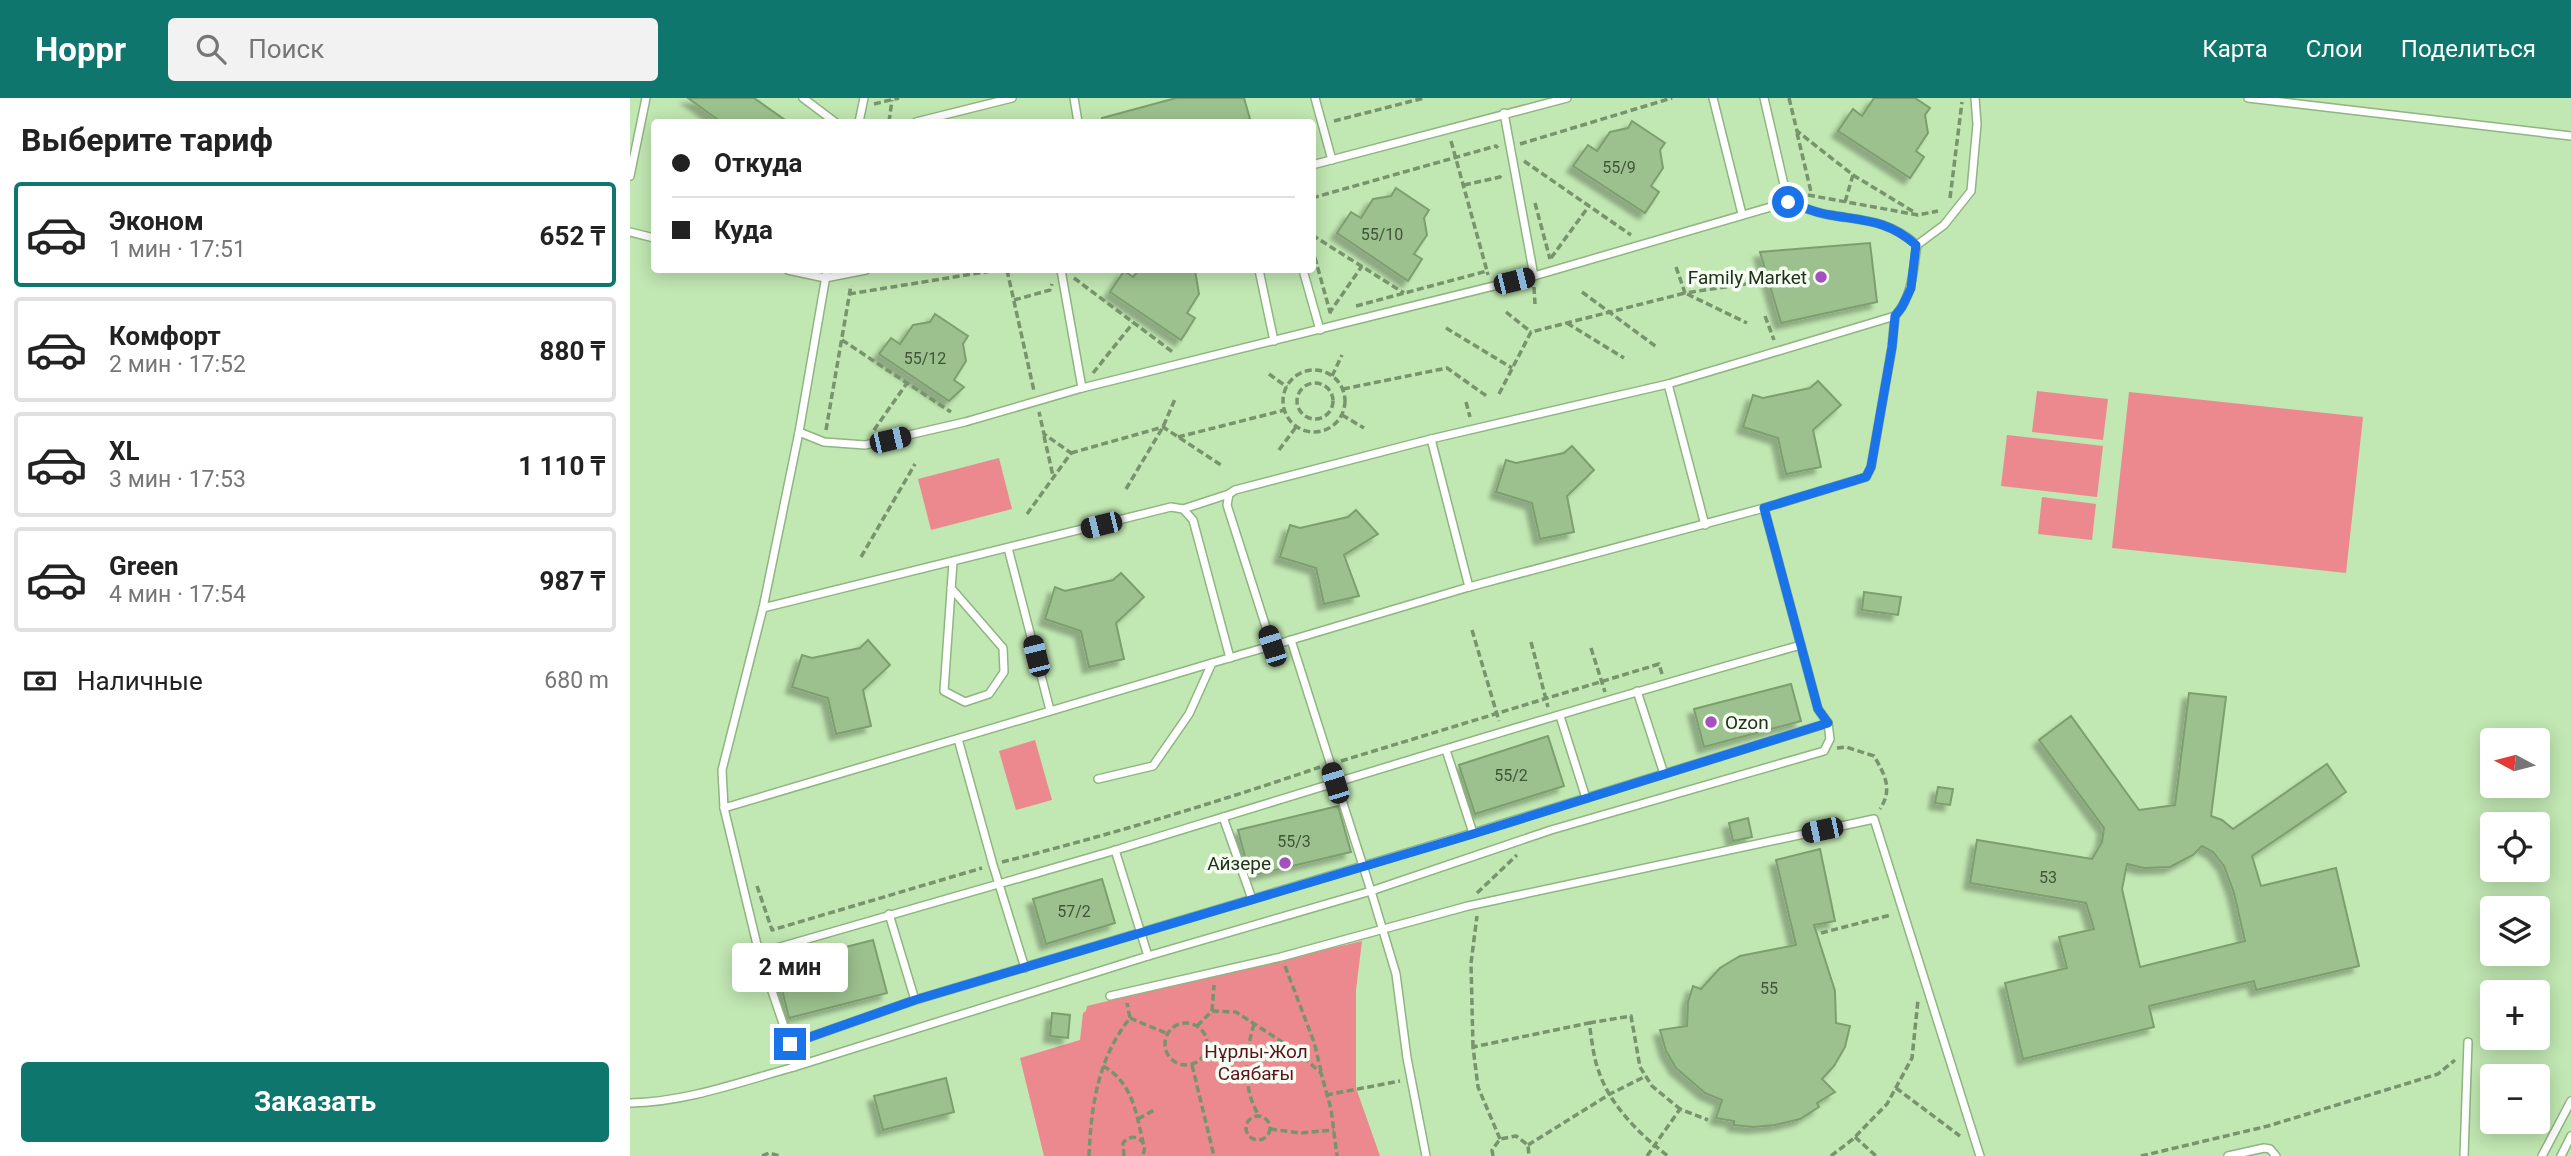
<!DOCTYPE html>
<html lang="ru">
<meta charset="utf-8">
<style>
body{margin:0;font-family:Roboto,sans-serif;background:#f2f2f2;color:#222;height:100vh;display:flex;flex-direction:column;font-size:26px;white-space:nowrap}
*{box-sizing:border-box;margin:0}
p{font-size:23px;color:#767676}
.icon{flex:none;width:38px;height:38px;fill:none;stroke:currentColor;stroke-width:2;stroke-linecap:round;stroke-linejoin:round}
.map{position:relative;flex:1;overflow:hidden}
.panel{display:flex;flex-direction:column;background:#fff;width:630px}
.panel>*{flex:none}
.hud{position:absolute;left:21px;top:21px;width:665px;height:154px;border-radius:7px;box-shadow:0 4px 18px #0003;display:grid;align-content:center;height:154px;padding:0 21px;background:#fff}
.needle{width:46px;rotate:277deg}
.fabs{position:absolute;left:1850px;top:630px;display:grid;gap:14px}
.fabs a{display:grid;place-items:center;width:70px;height:70px;border-radius:7px;background:#fff;box-shadow:0 4px 18px #0003;font-size:35px}
.end{position:absolute;width:32px;height:32px;margin:-16px;border:9px solid #1a73e8;background:#fff;box-shadow:0 0 0 4px #fff}
.from{border-radius:50%}
.bubble{position:absolute;height:49px;border-radius:7px;background:#fff;box-shadow:0 4px 18px #0003;font-size:23px;font-weight:700;line-height:49px;text-align:center}
.car{position:absolute;width:21px;height:42px;margin:-21px -10px;border-radius:9px;box-shadow:0 0 5px 2px #0007;background:linear-gradient(#222 24%,#8ab4d8 0 40%,#222 0 76%,#8ab4d8 0 86%,#222 0)}
.hud b{display:flex;align-items:center;gap:24px;height:66px;font-size:26px}
.hud b+b{border-top:2px solid #e0e0e0}
.hud i{width:18px;height:18px;background:#222}
ul{padding:0;list-style:none}
li{display:flex;align-items:center;gap:21px;height:105px;margin:0 14px 10px;padding:0 7px;border:4px solid #e0e0e0;border-radius:7px}
li div{flex:1}
li b{display:block;font-size:26px}
li em{font-style:normal;font-weight:700}
li.active{border-color:#0f766e}
li>.icon{width:63px;height:63px;stroke-width:1.5}
h2{padding:0 21px;font-size:32px;line-height:84px}
.pay{display:flex;align-items:center;gap:18px;height:77px;padding:0 21px;font-size:26px}
.pay p{margin-inline-start:auto}
.button{display:flex;gap:14px;margin-top:auto;padding:14px 21px}
.button a{flex:1;height:80px;border-radius:7px;background:#0f766e;color:#fff;font-size:28px;font-weight:700;line-height:80px;text-align:center}
header{display:flex;align-items:center;gap:42px;box-sizing:border-box;height:98px;padding:0 35px;background:#0f766e;color:#fff}
header strong{font-size:33px}
nav{display:flex;gap:38px;margin-inline-start:auto;font-size:24px}
.search{width:490px;height:63px;background:#f2f2f2;display:flex;align-items:center;gap:18px;box-sizing:border-box;padding:0 24px;border-radius:7px;color:#767676;font-size:26px}
main{display:flex;flex:1;min-height:0}
.map>svg:first-child{display:block}
.green{fill:#eb898e}
.building{fill:#9cc18e;stroke:#7b9f6d;stroke-width:2;fill-rule:evenodd;filter:url(#shadow)}
.lines{fill:none;stroke-linecap:round;stroke-linejoin:round}
.service-casing{stroke:#90b482;stroke-width:10}
.path{stroke:#78946d;stroke-width:3.5;stroke-dasharray:7 3.5;stroke-linecap:butt}
.service{stroke:#fff;stroke-width:7}
.route{stroke:#1a73e8;stroke-width:9}
.poi-dot{fill:#a450bf;stroke:#f6fef3;stroke-width:2.5}
.labels{text-anchor:middle;stroke-width:7;stroke-linejoin:round;paint-order:stroke}
.number-label{font-size:16px;fill:#405538}
.poi-label{font-size:19px;fill:#22311c;stroke:#f6fef3;text-anchor:end}
.park-label{font-size:19px;fill:#5d131e;stroke:#f6fef3}
</style>
<header>
<strong>Hoppr</strong>
<div class="search"><svg class="icon" aria-label="search" viewBox="0 0 24 24"><circle cx="10" cy="10" r="6"/><path d="M15 15l6 6"/></svg>Поиск</div>
<nav><a>Карта</a><a>Слои</a><a>Поделиться</a></nav>
</header>
<main>
<section class="panel">
<h2>Выберите тариф</h2>
<ul>
<li class="active"><svg class="icon" aria-label="car" viewBox="0 0 24 24"><path d="M5 17H2v-5l4-1 3-4h7l3 4 3 1v5h-3M9 17h6M6 11h13"/><circle cx="7" cy="17" r="2"/><circle cx="17" cy="17" r="2"/></svg><div><b>Эконом</b><p>1 мин · 17:51</p></div><em>652 ₸</em></li>
<li><svg class="icon" aria-label="car" viewBox="0 0 24 24"><path d="M5 17H2v-5l4-1 3-4h7l3 4 3 1v5h-3M9 17h6M6 11h13"/><circle cx="7" cy="17" r="2"/><circle cx="17" cy="17" r="2"/></svg><div><b>Комфорт</b><p>2 мин · 17:52</p></div><em>880 ₸</em></li>
<li><svg class="icon" aria-label="car" viewBox="0 0 24 24"><path d="M5 17H2v-5l4-1 3-4h7l3 4 3 1v5h-3M9 17h6M6 11h13"/><circle cx="7" cy="17" r="2"/><circle cx="17" cy="17" r="2"/></svg><div><b>XL</b><p>3 мин · 17:53</p></div><em>1 110 ₸</em></li>
<li><svg class="icon" aria-label="car" viewBox="0 0 24 24"><path d="M5 17H2v-5l4-1 3-4h7l3 4 3 1v5h-3M9 17h6M6 11h13"/><circle cx="7" cy="17" r="2"/><circle cx="17" cy="17" r="2"/></svg><div><b>Green</b><p>4 мин · 17:54</p></div><em>987 ₸</em></li>
</ul>
<div class="pay"><svg class="icon" aria-label="cash" viewBox="0 0 24 24"><path d="M3 7h18v10H3z"/><circle cx="12" cy="12" r="2"/></svg>Наличные<p>680 m</p></div>
<div class="button"><a>Заказать</a></div>
</section>
<div class="map">
<svg width="1941" height="1058" viewBox="0 0 1941 1058">
<defs>
<filter id="shadow"><feDropShadow dx="-6" dy="6" stdDeviation="2" flood-color="#0004"/></filter>
</defs>
<rect width="100%" height="100%" fill="#c1e7b2"/>
<g class="green">
<path d="M1407,293L1478,301L1473,342L1402,334Z"/>
<path d="M1499,294L1733,319L1716,475L1482,450Z"/>
<path d="M1377,337L1473,348L1467,399L1371,388Z"/>
<path d="M369,360L382,411L301,432L288,381Z"/>
<path d="M1412,399L1466,406L1462,442L1408,436Z"/>
<path d="M405,642L422,702L386,712L369,653Z"/>
<path d="M732,843L726,892V990L750,1058H414L390,960L450,942L453,915L456,913L457,908Z"/>
</g>
<g class="building">
<path d="M58,0H124L158,24H91Z"/>
<path d="M546,0H614L620,21L607,24H472V20Z"/>
<path d="M1244,0H1285L1300,10L1295,17L1298,35L1286,53L1294,59L1280,80L1208,33L1223,11L1232,18Z"/>
<path d="M1002,23L1035,45L1030,52L1033,70L1021,88L1029,94L1015,115L943,68L958,47L967,53L980,34L998,30Z"/>
<path d="M766,90L799,112L794,120L797,137L784,156L792,161L778,183L707,135L721,114L731,120L743,101L761,98Z"/>
<path d="M1240,145L1247,204L1151,225L1130,154Z"/>
<path d="M509,172H565L569,196L557,215L565,220L551,242L480,194L494,173L503,179Z"/>
<path d="M305,216L338,238L333,246L336,263L324,282L334,289L319,303L249,256L261,240L270,246L283,227L300,224Z"/>
<path d="M1188,283L1211,307L1183,332L1191,369L1156,376L1148,340L1113,329L1123,297L1133,300L1180,290Z"/>
<path d="M942,348L964,372L937,398L944,434L910,441L902,405L866,394L876,362L886,365L934,355Z"/>
<path d="M726,412L748,436L714,457L729,498L694,506L686,470L650,459L660,427L670,430L718,419Z"/>
<path d="M491,475L514,499L486,525L494,561L459,569L451,533L415,521L425,489L435,493L483,482Z"/>
<path d="M1234,494L1271,499L1268,517L1232,512Z"/>
<path d="M238,542L260,567L233,592L241,628L206,636L198,600L162,589L172,557L182,560L230,550Z"/>
<path d="M1161,586L1171,623L1074,649L1064,611Z"/>
<path d="M1559,595L1596,599L1581,718L1592,722L1603,731L1697,666L1716,694L1622,758L1631,788L1706,770L1729,868L1626,892L1624,883L1519,908L1524,929L1393,961L1375,885L1437,870L1429,839L1464,831L1456,805L1340,785L1347,742L1462,761L1472,744L1474,730L1409,642L1441,618L1509,712L1545,707ZM1572,748L1583,754L1594,768L1604,795L1615,843L1510,869L1492,791L1497,766L1514,770L1540,769L1563,757Z"/>
<path d="M918,638L934,688L845,716L829,667Z"/>
<path d="M1308,689L1323,691L1320,707L1305,705Z"/>
<path d="M708,708L721,754L620,778L608,732Z"/>
<path d="M1118,720L1122,739L1103,743L1099,725Z"/>
<path d="M1190,751L1205,823L1184,827L1205,893L1206,925L1220,928L1215,949L1204,968L1192,981L1205,994L1187,1005L1189,1009L1170,1021L1145,1027L1123,1029L1104,1027V1023L1086,1020L1092,1002L1075,995L1046,970L1036,953L1030,932L1057,928L1058,904L1063,888L1071,891L1090,870L1110,858L1166,847L1146,762Z"/>
<path d="M472,781L485,825L416,846L403,801Z"/>
<path d="M243,842L257,895L159,920L146,867Z"/>
<path d="M422,915L440,917L438,940L420,938Z"/>
<path d="M316,980L324,1014L253,1032L244,998Z"/>
</g>
<g class="lines">
<defs>
<g id="service">
<path d="M173,0L205,24"/>
<path d="M444,0L448,24"/>
<path d="M685,0L702,62"/>
<path d="M1083,0L1112,116"/>
<path d="M1134,0L1158,104"/>
<path d="M1618,0L1941,38"/>
<path d="M874,15L904,178"/>
<path d="M229,24L234,0"/>
<path d="M286,24L382,0"/>
<path d="M682,67L937,0"/>
<path d="M0,78L16,0"/>
<path d="M0,134L24,140"/>
<path d="M1287,147L1314,127L1341,93L1347,26L1345,0"/>
<path d="M158,172L195,180L236,172"/>
<path d="M197,172L169,334L133,510L92,672L94,710L129,855L160,946L285,902L843,735L1198,625L1188,611L1134,410"/>
<path d="M431,172L452,290"/>
<path d="M629,172L644,243"/>
<path d="M673,172L690,232"/>
<path d="M1038,286L1075,427"/>
<path d="M169,334L194,344L235,347L335,324L452,290L904,178L1158,104C1172,109 1186,115 1200,117C1235,123 1258,122 1287,147C1283,172 1283,198 1265,218"/>
<path d="M801,341L1038,286L1265,218L1262,249L1241,369L1236,379L1134,410L839,489L661,542L741,793L921,732L1194,653L1200,641L1198,625"/>
<path d="M553,411L599,396"/>
<path d="M378,450L420,612"/>
<path d="M321,490L373,550L374,574L359,596L335,604L314,593L323,464"/>
<path d="M133,510L541,409L553,411L563,422L600,560"/>
<path d="M642,548L597,407L599,396L605,392L801,341L839,489"/>
<path d="M1007,593L1034,676"/>
<path d="M930,618L956,700"/>
<path d="M328,641L363,767L395,870"/>
<path d="M816,652L843,735"/>
<path d="M468,681L523,668L559,616L582,565L661,542"/>
<path d="M94,710L582,565"/>
<path d="M593,719L622,801"/>
<path d="M485,752L518,858"/>
<path d="M259,816L285,902"/>
<path d="M129,855C247,820 367,787 486,752C714,682 942,611 1171,547"/>
<path d="M480,898L651,859L838,808L1244,721L1350,1058"/>
<path d="M164,969L518,858L741,793L766,876L777,960L796,1058"/>
<path d="M0,1005C56,1004 110,984 164,969L160,946"/>
<path d="M1598,1058L1634,1050L1640,1051L1646,1058"/>
<path d="M1834,1058L1838,944"/>
<path d="M1912,1058L1941,1003"/>
<path d="M1931,1058L1941,1038"/>
</g>
</defs>
<use href="#service" class="service-casing"/>
<g class="path">
<path d="M1159,0L1167,33L1223,77L1215,104"/>
<path d="M244,6L269,0"/>
<path d="M704,23L794,0"/>
<path d="M259,24L262,2"/>
<path d="M1167,35L1182,98"/>
<path d="M821,43L857,173"/>
<path d="M890,46L1042,0"/>
<path d="M894,63L1001,137"/>
<path d="M1223,77L1284,114"/>
<path d="M834,87L870,79L872,75"/>
<path d="M1178,97L1288,117L1308,113"/>
<path d="M682,100L866,48L868,50"/>
<path d="M1320,100L1332,4"/>
<path d="M905,105L920,161"/>
<path d="M682,137L774,195"/>
<path d="M682,149L700,214"/>
<path d="M921,160L959,108"/>
<path d="M1046,169L1055,195L1122,185"/>
<path d="M377,172L404,293"/>
<path d="M444,180L544,255"/>
<path d="M904,189L905,206"/>
<path d="M952,194L1028,250"/>
<path d="M219,196L367,172"/>
<path d="M384,202L420,192L422,186"/>
<path d="M726,208L857,173L858,177"/>
<path d="M702,214H700L732,168"/>
<path d="M876,214L901,234"/>
<path d="M1135,218L1144,242"/>
<path d="M937,225L994,260"/>
<path d="M816,230L882,270"/>
<path d="M212,242L321,314"/>
<circle cx="684" cy="303" r="31"/>
<path d="M463,275L503,225"/>
<path d="M639,276L657,289"/>
<path d="M702,278L712,257"/>
<circle cx="685" cy="303" r="18"/>
<path d="M713,291L817,270L858,299"/>
<path d="M869,296L901,234L1055,195L1117,225"/>
<path d="M836,304L840,319"/>
<path d="M712,317L734,330"/>
<path d="M196,332L221,187"/>
<path d="M244,332L277,285"/>
<path d="M414,338L423,378"/>
<path d="M548,339L655,312"/>
<path d="M649,352L666,329"/>
<path d="M441,355L533,329L591,367"/>
<path d="M496,391L533,329L545,301"/>
<path d="M397,416L441,355L414,336L409,314"/>
<path d="M231,459L285,366"/>
<path d="M842,532L869,623"/>
<path d="M901,544L918,609"/>
<path d="M961,550L975,594"/>
<path d="M1207,650L1216,649L1244,658C1255,677 1263,691 1250,711"/>
<path d="M711,663L1029,566L1032,576"/>
<path d="M372,764C480,737 585,705 690,669"/>
<path d="M127,788L142,832L352,770"/>
<path d="M847,795L887,757"/>
<path d="M1191,835L1261,817"/>
<path d="M655,868L684,944L691,973"/>
<path d="M582,913L606,914L666,953L691,975L701,1011L707,1058"/>
<path d="M500,920L538,936"/>
<circle cx="556" cy="946" r="21"/>
<path d="M959,925L1001,918L1010,969L1022,988L1050,1011"/>
<path d="M624,926C615,956 612,990 629,1018"/>
<path d="M567,928L582,913L584,887"/>
<path d="M843,949L841,865L847,818"/>
<path d="M562,967L584,1058"/>
<path d="M473,968C502,984 506,1014 513,1044"/>
<path d="M1266,990L1330,1038"/>
<path d="M696,997L770,983"/>
<circle cx="628" cy="1030" r="12"/>
<path d="M508,1021L526,1011"/>
<path d="M640,1031L670,1035L704,1032"/>
<path d="M1225,1039L1246,1058"/>
<path d="M870,1041L848,989L843,949L959,925C962,941 963,959 969,974C980,1007 1010,1037 1038,1058"/>
<path d="M898,1047L980,996L1016,978"/>
<path d="M132,1058L139,1055L150,1058"/>
<path d="M459,1058C461,1008 468,960 500,920L497,905"/>
<path d="M494,1058L493,1045C500,1036 510,1038 515,1048L513,1058"/>
<path d="M863,1058L862,1052L870,1041L886,1038L898,1047L899,1058"/>
<path d="M1017,1058L1050,1011L1078,1022"/>
<path d="M1201,1058L1223,1041L1257,1006L1282,960L1288,902"/>
<path d="M1511,1058L1638,1028L1808,976L1825,962"/>
</g>
<use href="#service" class="service"/>
</g>
<g class="lines">
<path class="route" d="M160,946L285,902L843,736L1198,625L1188,611L1134,410L1236,379L1241,369L1262,249L1265,218L1272,209L1281,190L1286,147C1258,122 1235,123 1200,117C1186,115 1171,109 1158,104"/>
</g>
<g class="poi-dot">
<circle cx="1191" cy="179" r="7"/>
<circle cx="1081" cy="624" r="7"/>
<circle cx="655" cy="765" r="7"/>
</g>
<g class="labels">
<g class="number-label">
<text x="989" y="75">55/9</text>
<text x="752" y="142">55/10</text>
<text x="295" y="266">55/12</text>
<text x="881" y="683">55/2</text>
<text x="664" y="749">55/3</text>
<text x="1418" y="785">53</text>
<text x="444" y="819">57/2</text>
<text x="1139" y="896">55</text>
</g>
<g class="poi-label">
<text x="1177" y="186">Family Market</text>
<text x="1095" y="631" text-anchor="start">Ozon</text>
<text x="641" y="772">Айзере</text>
</g>
<g class="park-label">
<text x="626" y="960">Нұрлы-Жол<tspan x="626" dy="22">Саябағы</tspan></text>
</g>
</g>
</svg>
<div class="fabs">
<a><svg class="needle" viewBox="-14 -14 28 28"><path d="M0-13l5 13h-10z" fill="#e53935"/><path d="M0 13l5-13h-10z" fill="#767676"/></svg></a>
<a><svg class="icon" aria-label="locate" viewBox="0 0 24 24"><circle cx="12" cy="12" r="6"/><path d="M12 2v4M12 18v4M2 12h4M18 12h4"/></svg></a>
<a><svg class="icon" aria-label="layers" viewBox="0 0 24 24"><path d="M12 4l9 5-9 5-9-5zM3 14l9 5 9-5"/></svg></a>
<a>+</a>
<a>−</a>
</div>
<i class="end from" style="left:1158px;top:104px"></i>
<i class="end" style="left:160px;top:946px"></i>
<div class="bubble" style="left:102px;top:845px;width:116px">2 мин</div>
<i class="car" style="left:884px;top:183px;rotate:76deg"></i>
<i class="car" style="left:260px;top:342px;rotate:77deg"></i>
<i class="car" style="left:471px;top:427px;rotate:256deg"></i>
<i class="car" style="left:642px;top:548px;rotate:342deg"></i>
<i class="car" style="left:406px;top:558px;rotate:346deg"></i>
<i class="car" style="left:705px;top:685px;rotate:343deg"></i>
<i class="car" style="left:1192px;top:732px;rotate:258deg"></i>
<div class="hud">
<b><i class="from"></i>Откуда</b>
<b><i></i>Куда</b>
</div>
</div>
</main>
